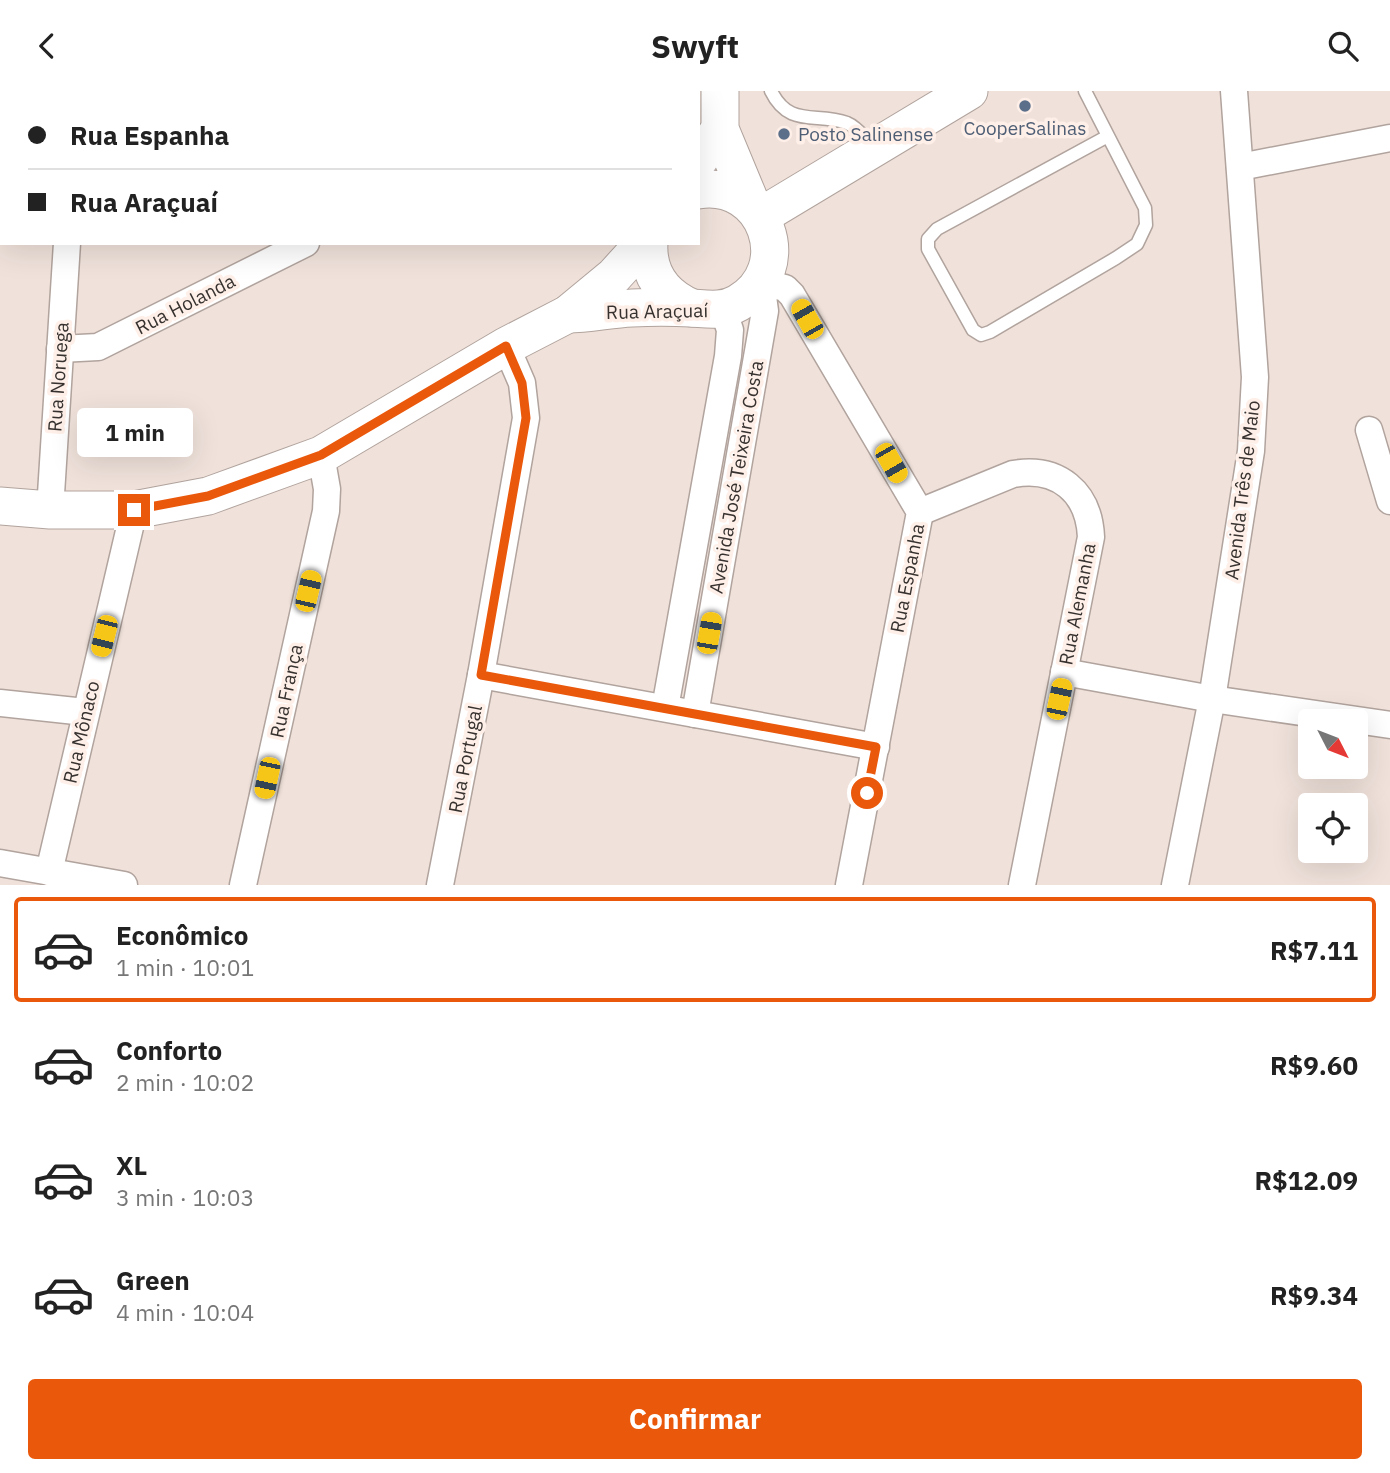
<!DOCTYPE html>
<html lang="pt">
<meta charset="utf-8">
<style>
body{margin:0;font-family:"IBM Plex Sans",sans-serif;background:#f2f2f2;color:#222;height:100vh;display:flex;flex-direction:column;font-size:26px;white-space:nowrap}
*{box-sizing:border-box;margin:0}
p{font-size:23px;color:#767676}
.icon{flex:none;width:38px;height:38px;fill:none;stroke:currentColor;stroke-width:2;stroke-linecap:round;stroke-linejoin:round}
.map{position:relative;height:794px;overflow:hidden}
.sheet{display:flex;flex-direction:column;background:#fff;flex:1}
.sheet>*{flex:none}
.hud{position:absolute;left:0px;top:0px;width:700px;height:154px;box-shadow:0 7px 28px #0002;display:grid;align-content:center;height:154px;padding:0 28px;background:#fff}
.needle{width:46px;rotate:132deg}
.fabs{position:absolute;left:1298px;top:618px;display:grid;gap:14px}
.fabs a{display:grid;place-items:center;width:70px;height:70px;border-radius:7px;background:#fff;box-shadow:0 7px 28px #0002;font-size:35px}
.end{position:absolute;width:32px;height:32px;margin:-16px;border:9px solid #ea580c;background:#fff;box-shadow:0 0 0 4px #fff}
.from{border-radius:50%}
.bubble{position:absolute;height:49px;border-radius:7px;background:#fff;box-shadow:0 7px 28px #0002;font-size:23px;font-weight:700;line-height:49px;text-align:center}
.car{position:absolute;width:21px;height:42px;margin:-21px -10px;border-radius:9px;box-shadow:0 0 5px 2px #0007;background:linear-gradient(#f5c518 24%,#345 0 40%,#f5c518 0 76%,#345 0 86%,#f5c518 0)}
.hud b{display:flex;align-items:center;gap:24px;height:66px;font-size:26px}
.hud b+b{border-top:2px solid #e0e0e0}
.hud i{width:18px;height:18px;background:#222}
ul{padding:12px 0 0;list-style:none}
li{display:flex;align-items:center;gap:21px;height:105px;margin:0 14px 10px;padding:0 14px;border:4px solid transparent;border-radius:7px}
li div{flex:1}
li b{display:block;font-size:26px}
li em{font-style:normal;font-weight:700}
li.on{border-color:#ea580c}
li>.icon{width:63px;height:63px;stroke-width:1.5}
.primary-button{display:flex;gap:14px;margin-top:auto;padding:14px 28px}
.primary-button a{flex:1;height:80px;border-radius:7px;background:#ea580c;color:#fff;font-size:28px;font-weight:700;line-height:80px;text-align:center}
header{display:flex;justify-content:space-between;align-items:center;height:91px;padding:0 28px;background:#fff;font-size:32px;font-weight:700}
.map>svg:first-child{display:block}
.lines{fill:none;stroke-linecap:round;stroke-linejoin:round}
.lane-casing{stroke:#b1a39d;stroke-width:15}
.street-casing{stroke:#b1a39d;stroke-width:29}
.secondary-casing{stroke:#b1a39d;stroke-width:39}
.lane{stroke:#fff;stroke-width:12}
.street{stroke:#fff;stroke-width:26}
.secondary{stroke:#fff;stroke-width:37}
.route{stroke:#ea580c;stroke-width:9}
.service-dot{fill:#5c6f8a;stroke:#feefe8;stroke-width:2.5}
.labels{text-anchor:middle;stroke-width:7;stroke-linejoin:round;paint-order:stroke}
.service-label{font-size:19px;fill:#4e5e75;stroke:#feefe8}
.street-label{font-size:19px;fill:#37322f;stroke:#feefe8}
</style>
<header><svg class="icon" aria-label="back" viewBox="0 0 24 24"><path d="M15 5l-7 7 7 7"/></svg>Swyft<svg class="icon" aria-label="search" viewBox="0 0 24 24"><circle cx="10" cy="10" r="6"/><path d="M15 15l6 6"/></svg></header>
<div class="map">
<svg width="1390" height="794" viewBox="0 0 1390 794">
<rect width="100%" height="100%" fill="#f0e2db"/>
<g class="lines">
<defs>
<g id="lane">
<path d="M771,0C789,37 816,21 847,32C857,36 865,47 872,54"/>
<path d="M1085,0L1145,117L1146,134L1137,153L1116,167L990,241L981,244L973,239L928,158V148L937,138L1108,45"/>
</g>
<g id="street">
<path d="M176,2L180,0"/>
<path d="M606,2L609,0"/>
<path d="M1240,76L1390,47"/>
<path d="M60,258L98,256L306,152"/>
<path d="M1369,339L1390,410"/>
<path d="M50,419L67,152"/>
<path d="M920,421L1013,383C1058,375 1089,401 1091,446L1022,794"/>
<path d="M1064,581L1212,608L1390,634"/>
<path d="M481,584L876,656"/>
<path d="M0,612L85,621"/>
<path d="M665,617L728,265L730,239L723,218"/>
<path d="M695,623L765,220L761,191L785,197L792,204L920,421L849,794"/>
<path d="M0,772L124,794"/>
<path d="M49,781L134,419"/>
<path d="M243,794L326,420L327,398L321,364"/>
<path d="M440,794L481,584L526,327L522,292L506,255"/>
<path d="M1175,794L1212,608L1251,360L1255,286L1234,0"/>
</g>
<g id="secondary">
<path d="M720,0V38L752,115"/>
<path d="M698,70L720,38"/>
<path d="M761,125L969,0"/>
<path d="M649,152C647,184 664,205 692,217"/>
<path d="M568,223C589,223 610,218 632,217C651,216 672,216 691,217C708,218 722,221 738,212C798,178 766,88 698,99"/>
<path d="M0,415L50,419H134L208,405L321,364L506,255L568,223L614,185L644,152"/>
</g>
</defs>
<use href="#lane" class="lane-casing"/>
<use href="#street" class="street-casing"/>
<use href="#secondary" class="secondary-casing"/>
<use href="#lane" class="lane"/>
<use href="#street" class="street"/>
<use href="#secondary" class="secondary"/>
</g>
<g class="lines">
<path class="route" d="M134,419L208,405L321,364L506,255L522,292L526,327L481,584L876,656L867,702"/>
</g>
<g class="service-dot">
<circle cx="1025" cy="15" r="7"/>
<circle cx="784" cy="43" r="7"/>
</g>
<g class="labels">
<g class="service-label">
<text x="1025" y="44">CooperSalinas</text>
<text x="798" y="50" text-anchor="start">Posto Salinense</text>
</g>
<g class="street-label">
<text transform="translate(185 213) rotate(-27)" y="7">Rua Holanda</text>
<text transform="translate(657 220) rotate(-1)" y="7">Rua Araçuaí</text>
<text transform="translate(58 286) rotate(-86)" y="7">Rua Noruega</text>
<text transform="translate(736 386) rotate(-80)" y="7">Avenida José Teixeira Costa</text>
<text transform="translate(1242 399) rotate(-83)" y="7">Avenida Três de Maio</text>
<text transform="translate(907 487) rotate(-79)" y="7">Rua Espanha</text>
<text transform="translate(1077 513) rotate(-79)" y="7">Rua Alemanha</text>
<text transform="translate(286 600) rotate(-78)" y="7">Rua França</text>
<text transform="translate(81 641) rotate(-77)" y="7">Rua Mônaco</text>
<text transform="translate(465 668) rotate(-79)" y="7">Rua Portugal</text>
</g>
</g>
</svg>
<div class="fabs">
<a><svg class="needle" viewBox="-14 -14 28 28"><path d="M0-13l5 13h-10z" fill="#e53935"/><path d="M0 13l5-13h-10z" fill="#767676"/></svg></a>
<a><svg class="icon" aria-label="locate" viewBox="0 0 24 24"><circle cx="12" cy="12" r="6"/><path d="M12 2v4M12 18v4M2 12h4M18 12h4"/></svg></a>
</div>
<i class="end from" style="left:867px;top:702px"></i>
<i class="end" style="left:134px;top:419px"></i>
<div class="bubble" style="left:77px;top:317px;width:116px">1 min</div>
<i class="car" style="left:807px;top:228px;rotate:330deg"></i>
<i class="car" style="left:891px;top:372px;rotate:150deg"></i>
<i class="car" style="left:308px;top:500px;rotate:13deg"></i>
<i class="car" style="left:709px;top:542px;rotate:10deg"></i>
<i class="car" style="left:104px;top:545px;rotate:194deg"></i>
<i class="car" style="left:1059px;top:608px;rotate:12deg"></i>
<i class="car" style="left:267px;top:687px;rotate:192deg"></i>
<div class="hud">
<b><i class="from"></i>Rua Espanha</b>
<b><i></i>Rua Araçuaí</b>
</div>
</div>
<section class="sheet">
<ul>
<li class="on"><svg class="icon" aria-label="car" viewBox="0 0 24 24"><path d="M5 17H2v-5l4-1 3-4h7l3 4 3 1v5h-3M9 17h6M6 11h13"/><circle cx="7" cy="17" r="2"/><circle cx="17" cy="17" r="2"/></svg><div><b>Econômico</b><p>1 min · 10:01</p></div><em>R$7.11</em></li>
<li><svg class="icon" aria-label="car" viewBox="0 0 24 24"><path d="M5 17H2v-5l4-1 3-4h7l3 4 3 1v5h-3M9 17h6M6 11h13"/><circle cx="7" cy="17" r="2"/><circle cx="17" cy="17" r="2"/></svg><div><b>Conforto</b><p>2 min · 10:02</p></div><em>R$9.60</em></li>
<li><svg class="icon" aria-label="car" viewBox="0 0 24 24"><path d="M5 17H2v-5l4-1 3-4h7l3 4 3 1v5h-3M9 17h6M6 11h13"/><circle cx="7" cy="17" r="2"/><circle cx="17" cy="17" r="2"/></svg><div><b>XL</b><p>3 min · 10:03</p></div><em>R$12.09</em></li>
<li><svg class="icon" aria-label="car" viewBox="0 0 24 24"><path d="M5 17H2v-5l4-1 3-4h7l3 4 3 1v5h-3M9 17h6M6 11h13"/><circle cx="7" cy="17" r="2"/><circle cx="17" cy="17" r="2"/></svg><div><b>Green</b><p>4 min · 10:04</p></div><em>R$9.34</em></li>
</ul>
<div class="primary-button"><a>Confirmar</a></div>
</section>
